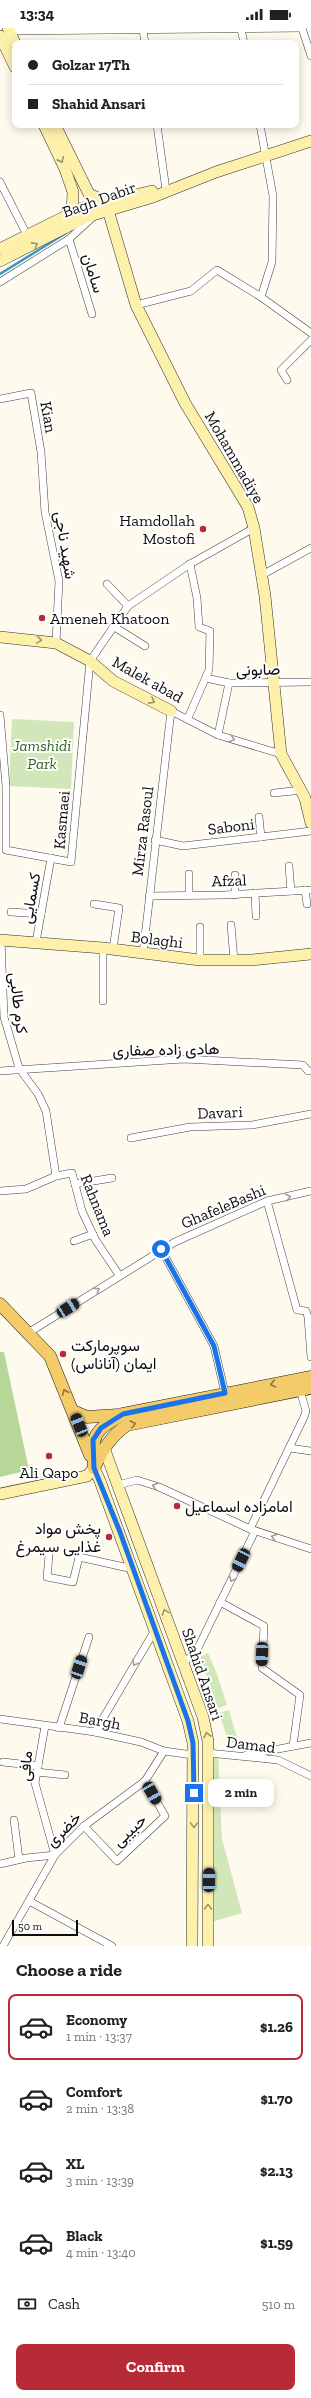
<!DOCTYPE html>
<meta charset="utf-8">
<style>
body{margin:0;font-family:"Zilla Slab",Vazirmatn,serif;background:#f2f2f2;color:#202124;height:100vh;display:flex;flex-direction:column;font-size:15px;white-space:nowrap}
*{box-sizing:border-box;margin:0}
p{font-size:13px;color:#757577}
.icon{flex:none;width:22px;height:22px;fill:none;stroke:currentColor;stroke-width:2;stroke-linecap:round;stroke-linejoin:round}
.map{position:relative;height:1918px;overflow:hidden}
.details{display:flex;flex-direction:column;background:#fff;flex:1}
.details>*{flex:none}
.top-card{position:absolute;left:12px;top:12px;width:287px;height:88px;border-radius:8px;box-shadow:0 2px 10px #0003;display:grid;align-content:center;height:88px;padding:0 16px;background:#fff}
.scale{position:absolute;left:12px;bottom:10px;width:66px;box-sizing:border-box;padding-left:4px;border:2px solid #0d0d0d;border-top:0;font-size:11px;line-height:14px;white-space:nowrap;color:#0d0d0d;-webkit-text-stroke:3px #fff;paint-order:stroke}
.end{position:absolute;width:18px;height:18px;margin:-9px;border:5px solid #1a73e8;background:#fff;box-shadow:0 0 0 2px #fff}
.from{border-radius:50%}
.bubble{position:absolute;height:28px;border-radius:8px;background:#fff;box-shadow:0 2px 10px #0003;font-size:13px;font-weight:800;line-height:28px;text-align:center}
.car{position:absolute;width:12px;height:24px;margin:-12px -6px;border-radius:5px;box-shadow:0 0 3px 1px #0007;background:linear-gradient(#222 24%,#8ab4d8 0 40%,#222 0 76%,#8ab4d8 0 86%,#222 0)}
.top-card b{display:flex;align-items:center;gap:14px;height:38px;font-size:15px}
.top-card b+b{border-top:1px solid #e0e0e0}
.top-card i{width:10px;height:10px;background:#202124}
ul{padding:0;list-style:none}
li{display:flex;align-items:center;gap:12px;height:66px;margin:0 8px 6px;padding:0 8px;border:2px solid transparent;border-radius:8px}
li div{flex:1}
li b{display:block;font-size:15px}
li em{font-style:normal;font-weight:800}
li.on{border-color:#b72b36}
li>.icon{width:36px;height:36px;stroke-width:1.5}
h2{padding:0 16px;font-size:18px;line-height:48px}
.pay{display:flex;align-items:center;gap:10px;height:44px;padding:0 16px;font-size:15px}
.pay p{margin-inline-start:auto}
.button{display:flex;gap:8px;margin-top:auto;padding:8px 16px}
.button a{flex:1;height:46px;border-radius:8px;background:#b72b36;color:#fff;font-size:16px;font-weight:800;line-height:46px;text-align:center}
.status{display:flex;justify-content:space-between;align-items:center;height:28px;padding:0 20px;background:#fff;direction:ltr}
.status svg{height:11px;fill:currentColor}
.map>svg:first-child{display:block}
.green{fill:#d2e7b9}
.forest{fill:#b7d799}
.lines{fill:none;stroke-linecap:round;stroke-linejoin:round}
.stream{stroke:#3e96c8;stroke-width:2.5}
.street-casing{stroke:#404040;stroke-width:8}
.secondary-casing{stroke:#2f2f2f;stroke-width:12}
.primary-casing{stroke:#1e1e1e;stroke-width:13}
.street{stroke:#fff;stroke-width:7}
.secondary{stroke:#fcf0ab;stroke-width:11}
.primary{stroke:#f3cc69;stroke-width:12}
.oneway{stroke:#9c956c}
.oneway2{stroke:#9e9e9e}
.oneway3{stroke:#8c7640}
.route{stroke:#1a73e8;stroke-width:5}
.poi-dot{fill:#b72b36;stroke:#fff;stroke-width:1.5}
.labels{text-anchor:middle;stroke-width:4;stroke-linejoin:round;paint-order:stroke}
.street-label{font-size:16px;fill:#0d0d0d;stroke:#fff}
.poi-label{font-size:16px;fill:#0d0d0d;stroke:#fff;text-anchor:start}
.park-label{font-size:16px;font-style:italic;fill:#306220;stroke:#fff}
</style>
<div class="status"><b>13:34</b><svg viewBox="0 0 49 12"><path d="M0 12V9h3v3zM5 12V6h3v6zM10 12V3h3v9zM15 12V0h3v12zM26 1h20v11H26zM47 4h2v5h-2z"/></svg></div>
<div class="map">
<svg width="311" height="1918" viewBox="0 0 311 1918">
<rect width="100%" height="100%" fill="#fefaed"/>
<g class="green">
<path d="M12,691L74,694L71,761L9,758Z"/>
<path d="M208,1625L217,1646L227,1677L218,1680L200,1629Z"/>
<path d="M229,1682L238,1713L229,1716L219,1685Z"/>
<path d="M208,1725L218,1726L222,1811L242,1885L208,1895Z"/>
</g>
<path class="forest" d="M0,1324H4L29,1442L0,1449Z"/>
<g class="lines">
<path class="stream" d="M0,246L66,205"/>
<defs>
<g id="street">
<path d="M302,0L311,28"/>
<path d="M241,1L244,15"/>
<path d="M143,2L145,15"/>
<path d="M9,3L302,0"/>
<path d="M157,97L166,162"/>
<path d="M260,97L273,168L272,234L261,269"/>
<path d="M0,154L28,209"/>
<path d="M69,211L92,286"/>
<path d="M0,254L69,211L93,189"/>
<path d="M136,277L191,263L217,242L261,269L311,305"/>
<path d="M287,352L281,342L311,312"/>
<path d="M0,371L31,365L41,424L45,484L59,553L56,615"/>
<path d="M262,547L311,520"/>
<path d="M107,556L128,578"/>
<path d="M113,598L145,618"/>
<path d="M206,650L229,655L311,654"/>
<path d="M0,687L6,758V822L71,834L90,633L128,578L190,536L254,500"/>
<path d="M188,690L209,642L210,603L199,599L197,570L190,536"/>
<path d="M218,707L229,655"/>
<path d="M274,765L302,762"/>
<path d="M259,789L261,809"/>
<path d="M155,812L183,818L311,803"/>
<path d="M289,838L291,863"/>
<path d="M189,846V867"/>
<path d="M305,862L307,876"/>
<path d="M255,865L256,888"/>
<path d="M235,867V847"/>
<path d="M149,868L224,867L311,862"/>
<path d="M94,876L119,880L113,921"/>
<path d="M11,884L41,886"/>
<path d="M231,897L234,932"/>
<path d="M200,899V932"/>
<path d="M1,912L4,989L19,1040L38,1066L46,1083L56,1148L72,1145L82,1183L95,1211L119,1247"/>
<path d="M36,914L51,830"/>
<path d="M143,926L171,683L218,707L281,726"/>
<path d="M103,973V920"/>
<path d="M0,1043L184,1031L303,1037L308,1043H311"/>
<path d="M131,1110L190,1099L252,1097L311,1086"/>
<path d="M75,1156L112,1150"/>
<path d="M0,1163L26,1161L56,1148"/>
<path d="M267,1173L297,1282L306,1283L308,1289L311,1329"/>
<path d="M74,1213L93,1206"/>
<path d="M161,1221L214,1318L225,1365"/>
<path d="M28,1305L175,1214L267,1173L311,1163"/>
<path d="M289,1420L311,1423"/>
<path d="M118,1457L137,1452L159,1459L250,1501L311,1521"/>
<path d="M250,1501L304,1389L306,1383L300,1362"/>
<path d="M49,1527L47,1549L73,1554L79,1529L133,1541"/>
<path d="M220,1574L264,1598L262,1640L300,1667L293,1718"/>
<path d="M183,1633L194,1628L255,1503"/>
<path d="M0,1691L95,1704L141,1714L164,1723L193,1727"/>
<path d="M59,1700L89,1609"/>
<path d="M95,1704L155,1602"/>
<path d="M208,1725L278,1732L311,1748"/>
<path d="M246,1727L311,1715"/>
<path d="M3,1734L38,1738"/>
<path d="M37,1744L65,1747"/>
<path d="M14,1792L19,1831"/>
<path d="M84,1798L117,1833L165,1788L145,1753"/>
<path d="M0,1836L26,1830L55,1827L35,1755L45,1698"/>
<path d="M29,1873L112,1918"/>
<path d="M3,1918L55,1827L84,1798L145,1753L164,1723"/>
</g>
<g id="secondary">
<path d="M8,0L15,15"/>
<path d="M0,8L15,39"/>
<path d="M44,97L65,141L73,164L72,185"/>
<path d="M55,97L89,166L105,173"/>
<path d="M108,182L136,277L185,375L248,479L254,500L265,568L281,726L305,770L311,795"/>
<path d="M0,221L82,180L152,163"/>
<path d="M0,233L86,189L153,169L216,144L311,113"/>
<path d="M0,609L56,615L90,633L113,653L171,683"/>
<path d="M0,912L103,920L200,932H252L311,926"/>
<path d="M104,1420L203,1689L208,1713V1918"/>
<path d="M0,1466L87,1448L94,1440L100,1453L188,1693L193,1715L192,1918"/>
</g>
<g id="primary">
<path d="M0,1276L50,1328L90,1427"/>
<path d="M73,1383L87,1389L118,1387"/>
<path d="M95,1438C103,1421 111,1408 127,1397L311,1360"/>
<path d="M94,1440C92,1405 93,1404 123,1386L311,1349"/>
</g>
</defs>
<use href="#street" class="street-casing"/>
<use href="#secondary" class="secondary-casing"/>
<use href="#primary" class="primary-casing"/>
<use href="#street" class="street"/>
<use href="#secondary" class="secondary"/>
<use href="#primary" class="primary"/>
</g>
<defs><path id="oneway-chevron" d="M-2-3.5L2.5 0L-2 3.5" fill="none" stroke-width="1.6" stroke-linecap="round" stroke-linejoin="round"/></defs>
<g class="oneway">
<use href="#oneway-chevron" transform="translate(61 132) rotate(64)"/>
<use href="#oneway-chevron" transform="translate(35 217) rotate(-29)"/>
<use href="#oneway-chevron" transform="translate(39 612) rotate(9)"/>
<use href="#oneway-chevron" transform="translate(152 673) rotate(28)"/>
<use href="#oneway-chevron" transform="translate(165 1584) rotate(-110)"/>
<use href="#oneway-chevron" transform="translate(207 1707) rotate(-102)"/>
<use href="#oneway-chevron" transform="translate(194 1797) rotate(91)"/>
<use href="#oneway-chevron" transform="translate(208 1879) rotate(-89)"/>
</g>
<g class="oneway2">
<use href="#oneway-chevron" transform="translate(232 711) rotate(17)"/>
<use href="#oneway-chevron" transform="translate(288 1169) rotate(-13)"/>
<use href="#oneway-chevron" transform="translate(97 1262) rotate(-32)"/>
<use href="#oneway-chevron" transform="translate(155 1458) rotate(-162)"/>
<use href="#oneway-chevron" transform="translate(274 1509) rotate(-163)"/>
<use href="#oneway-chevron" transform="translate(232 1551) rotate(116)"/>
<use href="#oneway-chevron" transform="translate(135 1635) rotate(120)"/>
</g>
<g class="oneway3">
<use href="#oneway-chevron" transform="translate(273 1356) rotate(169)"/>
<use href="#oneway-chevron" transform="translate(65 1364) rotate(-113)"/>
<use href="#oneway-chevron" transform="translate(133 1396) rotate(-14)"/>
</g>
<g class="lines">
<path class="route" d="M161,1221L214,1318L225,1365L123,1386L101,1400L93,1412L94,1440L120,1504L188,1693L193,1715L194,1765"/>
</g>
<g class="poi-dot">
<circle cx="203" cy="501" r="4"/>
<circle cx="42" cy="590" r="4"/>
<circle cx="63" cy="1326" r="4"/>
<circle cx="49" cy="1428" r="4"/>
<circle cx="177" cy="1478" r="4"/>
<circle cx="109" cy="1509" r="4"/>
</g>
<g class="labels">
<g class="street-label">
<text transform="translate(99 171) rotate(-20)" y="6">Bagh Dabir</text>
<text transform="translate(94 245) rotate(73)" y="6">سامان</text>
<text transform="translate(49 389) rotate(80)" y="6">Kian</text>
<text transform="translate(235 429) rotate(60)" y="6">Mohammadiye</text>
<text transform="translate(66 517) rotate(81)" y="6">شهید ناجی</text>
<text transform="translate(258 641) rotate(-1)" y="6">صابونی</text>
<text transform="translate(148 651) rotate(29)" y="6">Malek abad</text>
<text transform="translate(61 792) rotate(-85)" y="6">Kasmaei</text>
<text transform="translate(231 798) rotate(-7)" y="6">Saboni</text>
<text transform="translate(142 803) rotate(-83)" y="6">Mirza Rasoul</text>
<text transform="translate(229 852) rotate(-2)" y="6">Afzal</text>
<text transform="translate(30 870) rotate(-80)" y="6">کسمایی</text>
<text transform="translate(157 911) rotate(7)" y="6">Bolaghi</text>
<text transform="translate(19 975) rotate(83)" y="6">کرم طالبی</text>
<text transform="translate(166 1021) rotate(-1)" y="6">هادی زاده صفاری</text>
<text transform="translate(220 1084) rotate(-2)" y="6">Davari</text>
<text transform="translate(98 1177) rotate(68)" y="6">Rahnama</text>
<text transform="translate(223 1178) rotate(-23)" y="6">GhafeleBashi</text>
<text transform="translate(203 1646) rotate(71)" y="6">Shahid Ansari</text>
<text transform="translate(100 1692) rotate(10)" y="6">Bargh</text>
<text transform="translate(251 1716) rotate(7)" y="6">Damad</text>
<text transform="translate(25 1738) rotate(-85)" y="6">مافی</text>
<text transform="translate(63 1801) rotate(-45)" y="6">خضری</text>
<text transform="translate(129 1802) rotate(-43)" y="6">حبیبی</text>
</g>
<g class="poi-label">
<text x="195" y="498" text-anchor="end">Hamdollah<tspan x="195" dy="18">Mostofi</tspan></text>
<text x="50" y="596">Ameneh Khatoon</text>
<text x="71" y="1323">سوپرمارکت<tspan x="71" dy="18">ایمان (آناناس)</tspan></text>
<text x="49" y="1450" text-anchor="middle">Ali Qapo</text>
<text x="185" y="1484">امامزاده اسماعیل</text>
<text x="101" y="1506" text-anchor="end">پخش مواد<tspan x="101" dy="18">غذایی سیمرغ</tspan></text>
</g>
<g class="park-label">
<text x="42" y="723">Jamshidi<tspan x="42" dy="18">Park</tspan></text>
</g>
</g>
</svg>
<div class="scale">50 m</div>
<i class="end from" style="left:161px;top:1221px"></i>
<i class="end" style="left:194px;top:1765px"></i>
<div class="bubble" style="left:208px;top:1751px;width:66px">2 min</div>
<i class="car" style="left:68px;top:1280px;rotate:58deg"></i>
<i class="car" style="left:79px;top:1397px;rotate:338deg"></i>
<i class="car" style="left:241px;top:1532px;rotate:206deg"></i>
<i class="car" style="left:262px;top:1626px;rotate:182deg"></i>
<i class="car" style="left:79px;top:1639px;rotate:18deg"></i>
<i class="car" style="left:152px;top:1765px;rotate:150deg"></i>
<i class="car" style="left:209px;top:1852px;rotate:1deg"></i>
<div class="top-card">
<b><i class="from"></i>Golzar 17Th</b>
<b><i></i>Shahid Ansari</b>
</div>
</div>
<section class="details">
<h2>Choose a ride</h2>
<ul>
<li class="on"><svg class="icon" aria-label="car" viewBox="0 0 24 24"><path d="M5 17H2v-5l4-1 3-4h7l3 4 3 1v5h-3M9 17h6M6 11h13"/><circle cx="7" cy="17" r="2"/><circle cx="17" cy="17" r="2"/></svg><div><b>Economy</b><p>1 min · 13:37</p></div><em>$1.26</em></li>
<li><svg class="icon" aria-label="car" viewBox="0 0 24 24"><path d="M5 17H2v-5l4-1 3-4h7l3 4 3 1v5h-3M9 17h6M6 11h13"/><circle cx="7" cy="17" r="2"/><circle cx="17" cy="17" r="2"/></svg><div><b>Comfort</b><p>2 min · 13:38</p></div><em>$1.70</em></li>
<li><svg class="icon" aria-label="car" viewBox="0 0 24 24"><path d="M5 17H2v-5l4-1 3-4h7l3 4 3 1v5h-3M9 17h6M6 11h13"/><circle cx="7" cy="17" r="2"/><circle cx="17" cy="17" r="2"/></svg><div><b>XL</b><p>3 min · 13:39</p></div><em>$2.13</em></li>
<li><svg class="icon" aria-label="car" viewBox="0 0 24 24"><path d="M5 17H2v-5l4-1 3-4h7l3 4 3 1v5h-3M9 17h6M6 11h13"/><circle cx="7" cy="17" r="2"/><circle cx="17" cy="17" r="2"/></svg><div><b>Black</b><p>4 min · 13:40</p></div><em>$1.59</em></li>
</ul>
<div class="pay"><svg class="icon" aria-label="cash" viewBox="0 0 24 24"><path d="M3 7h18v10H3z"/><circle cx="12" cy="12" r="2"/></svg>Cash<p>510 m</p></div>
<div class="button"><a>Confirm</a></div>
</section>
